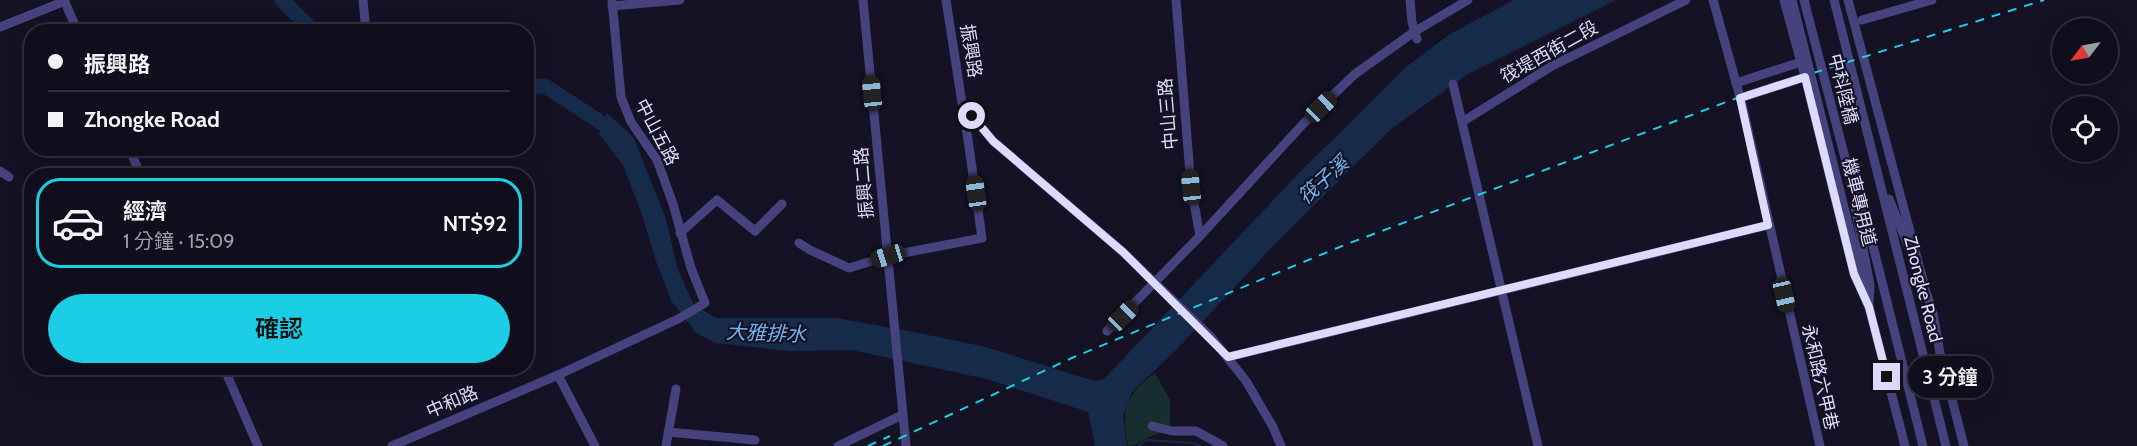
<!DOCTYPE html>
<html lang="zh-TW">
<meta charset="utf-8">
<style>
body{margin:0;font-family:Cabin,"Noto Sans TC",sans-serif;background:#1e1c29;color:#f1f3f6;height:100vh;display:flex;flex-direction:column;font-size:22px;white-space:nowrap}
*{box-sizing:border-box;margin:0}
p{font-size:20px;color:#9c9ca3}
.icon{flex:none;width:33px;height:33px;fill:none;stroke:currentColor;stroke-width:2;stroke-linecap:round;stroke-linejoin:round}
.map{position:relative;flex:1;overflow:hidden}
.drawer{position:absolute;left:24px;top:168px;width:510px;height:207px;display:flex;flex-direction:column;background:#100e1c;border-radius:24px;box-shadow:0 6px 24px #0002,0 0 0 2px #302e3b}
.drawer>*{flex:none}
.top-card{position:absolute;left:24px;top:24px;width:510px;height:132px;border-radius:24px;box-shadow:0 6px 24px #0002,0 0 0 2px #302e3b;display:grid;align-content:center;height:132px;padding:0 24px;background:#100e1c}
.needle{width:39px;rotate:238deg}
.fabs{position:absolute;left:2052px;top:18px;display:grid;gap:12px}
.fabs a{display:grid;place-items:center;width:66px;height:66px;border-radius:50%;background:#100e1c;box-shadow:0 6px 24px #0002,0 0 0 2px #302e3b;font-size:30px}
.end{position:absolute;width:27px;height:27px;margin:-14px;border:8px solid #dedafb;background:#111;box-shadow:0 0 0 3px #111}
.from{border-radius:50%}
.bubble{position:absolute;height:42px;border-radius:21px;background:#100e1c;box-shadow:0 6px 24px #0002,0 0 0 2px #302e3b;font-size:20px;font-weight:600;line-height:42px;text-align:center}
.car{position:absolute;width:18px;height:36px;margin:-18px -9px;border-radius:8px;box-shadow:0 0 4px 2px #0007;background:linear-gradient(#222 24%,#8ab4d8 0 40%,#222 0 76%,#8ab4d8 0 86%,#222 0)}
.top-card b{display:flex;align-items:center;gap:21px;height:57px;font-size:22px}
.top-card b+b{border-top:2px solid #302e3b}
.top-card i{width:15px;height:15px;background:#f1f3f6}
ul{padding:10px 0 0;list-style:none}
li{display:flex;align-items:center;gap:18px;height:90px;margin:0 12px 9px;padding:0 12px;border:3px solid transparent;border-radius:24px}
li div{flex:1}
li b{display:block;font-size:22px}
li em{font-style:normal;font-weight:600}
li.on{border-color:#1bcee5}
li>.icon{width:54px;height:54px;stroke-width:1.5}
.primary-button{display:flex;gap:12px;margin-top:auto;padding:12px 24px}
.primary-button a{flex:1;height:69px;border-radius:36px;background:#1bcee5;color:#111;font-size:24px;font-weight:600;line-height:69px;text-align:center}
.map>svg:first-child{display:block}
.green{fill:#162e2d}
.water{fill:#162a4a}
.lines{fill:none;stroke-linecap:round;stroke-linejoin:round}
.stream{stroke:#162a4a;stroke-width:2}
.river{stroke:#162a4a;stroke-width:15}
.minor{stroke:#45427e;stroke-width:9}
.rail{stroke:#1bcee5;stroke-width:2;stroke-dasharray:9 8;stroke-linecap:butt}
.minor-bridge{stroke:#45427e;stroke-width:9}
.route{stroke:#dedafb;stroke-width:8}
.labels{text-anchor:middle;stroke-width:4.5;stroke-linejoin:round;paint-order:stroke}
.street-label{font-size:18px;fill:#dedafb;stroke:#151225}
.water-label{font-size:20px;font-style:italic;fill:#73b4ef;stroke:#151225}
</style>
<div class="map">
<svg width="2137" height="446" viewBox="0 0 2137 446">
<rect width="100%" height="100%" fill="#151225"/>
<path class="green" d="M1155,373L1170,400V429L1168,432C1148,433 1142,445 1128,446C1121,410 1125,395 1155,373Z"/>
<path class="water" d="M1514,0H1616L1468,74L1391,129L1275,244L1178,348L1132,392L1123,416L1127,446H1095L1088,412L987,379L852,350L789,351L716,343L696,333L672,302L656,261L641,212L623,165L599,134L607,113L634,138L666,219L678,270L694,305L716,318H836L909,331L986,347L1094,381L1104,379L1297,175L1406,67L1450,34Z"/>
<g class="lines">
<path class="stream" d="M1138,446L1147,440L1193,443L1200,446"/>
<g class="river">
<path d="M282,0L314,32"/>
<path d="M526,86H545L614,131L617,137"/>
</g>
<g class="minor">
<path d="M64,0L78,32"/>
<path d="M363,0L366,32"/>
<path d="M863,0L906,446"/>
<path d="M946,0L962,103L993,141L1123,252L1211,337L1246,381L1273,427L1281,446"/>
<path d="M1410,0L1412,22L1417,39"/>
<path d="M1713,0L1742,104L1820,446"/>
<path d="M1784,0L1805,77L1854,274L1869,307L1905,446"/>
<path d="M1804,0L1852,185L1869,230L1923,446"/>
<path d="M1834,0L1946,446"/>
<path d="M1848,0L1923,280"/>
<path d="M612,6L680,0"/>
<path d="M1862,20L1932,0"/>
<path d="M0,27L65,1"/>
<path d="M1736,83L1801,62"/>
<path d="M1453,84L1538,446"/>
<path d="M1740,98L1805,77"/>
<path d="M1462,122L1552,66L1686,0"/>
<path d="M129,148L141,176"/>
<path d="M0,171L9,177"/>
<path d="M1889,199L1910,250"/>
<path d="M1855,206L1870,285L1869,305"/>
<path d="M680,233L717,200L755,231L782,204"/>
<path d="M1200,236L1304,123L1355,74L1414,32L1468,0"/>
<path d="M799,243L810,250L849,268L888,256L982,238L963,105"/>
<path d="M1921,277L1933,313L1940,353L1964,446"/>
<path d="M1107,331L1200,236L1191,187L1176,0"/>
<path d="M1228,357L1769,225"/>
<path d="M224,368L258,446"/>
<path d="M558,375L595,446"/>
<path d="M1152,426L1172,431H1196L1223,446"/>
<path d="M668,432L755,440"/>
<path d="M392,446L558,375L678,319L705,303L691,268L673,204L657,160L631,122L621,97L612,0"/>
<path d="M666,446L676,389"/>
<path d="M838,446L902,415"/>
</g>
<g class="rail">
<path d="M868,446L890,436"/>
<path d="M883,446L1074,357L1347,244L1753,92L2044,0"/>
</g>
<path class="minor-bridge" d="M1792,0L1869,307"/>
</g>
<g class="lines">
<path class="route" d="M972,116L993,141L1123,252L1228,357L1768,225L1740,98L1805,77L1854,274L1869,307L1887,377"/>
</g>
<g class="labels">
<g class="street-label">
<text transform="translate(971 51) rotate(81)" y="6">振興路</text>
<text transform="translate(1549 52) rotate(-29)" y="6">筏堤西街二段</text>
<text transform="translate(1843 89) rotate(76)" y="6">中科陸橋</text>
<text transform="translate(1168 114) rotate(-95)" y="6">中山三路</text>
<text transform="translate(657 132) rotate(62)" y="6">中山五路</text>
<text transform="translate(864 183) rotate(-95)" y="6">振興二路</text>
<text transform="translate(1859 202) rotate(76)" y="6">機車專用道</text>
<text transform="translate(1923 289) rotate(76)" y="6">Zhongke Road</text>
<text transform="translate(1820 377) rotate(77)" y="6">永和路六甲巷</text>
<text transform="translate(452 402) rotate(-23)" y="6">中和路</text>
</g>
<g class="water-label">
<text transform="translate(1323 180) rotate(-42)" y="7">筏子溪</text>
<text transform="translate(766 333) rotate(2)" y="7">大雅排水</text>
</g>
</g>
</svg>
<div class="fabs">
<a><svg class="needle" viewBox="-14 -14 28 28"><path d="M0-13l5 13h-10z" fill="#e53935"/><path d="M0 13l5-13h-10z" fill="#9c9ca3"/></svg></a>
<a><svg class="icon" aria-label="locate" viewBox="0 0 24 24"><circle cx="12" cy="12" r="6"/><path d="M12 2v4M12 18v4M2 12h4M18 12h4"/></svg></a>
</div>
<i class="end from" style="left:972px;top:116px"></i>
<i class="end" style="left:1887px;top:377px"></i>
<div class="bubble" style="left:1908px;top:356px;width:84px">3 分鐘</div>
<i class="car" style="left:872px;top:93px;rotate:354deg"></i>
<i class="car" style="left:1321px;top:107px;rotate:46deg"></i>
<i class="car" style="left:1191px;top:187px;rotate:354deg"></i>
<i class="car" style="left:976px;top:193px;rotate:352deg"></i>
<i class="car" style="left:888px;top:256px;rotate:253deg"></i>
<i class="car" style="left:1784px;top:295px;rotate:167deg"></i>
<i class="car" style="left:1123px;top:316px;rotate:45deg"></i>
<div class="top-card">
<b><i class="from"></i>振興路</b>
<b><i></i>Zhongke Road</b>
</div>
<section class="drawer">
<ul>
<li class="on"><svg class="icon" aria-label="car" viewBox="0 0 24 24"><path d="M5 17H2v-5l4-1 3-4h7l3 4 3 1v5h-3M9 17h6M6 11h13"/><circle cx="7" cy="17" r="2"/><circle cx="17" cy="17" r="2"/></svg><div><b>經濟</b><p>1 分鐘 · 15:09</p></div><em>NT$92</em></li>
</ul>
<div class="primary-button"><a>確認</a></div>
</section>
</div>
